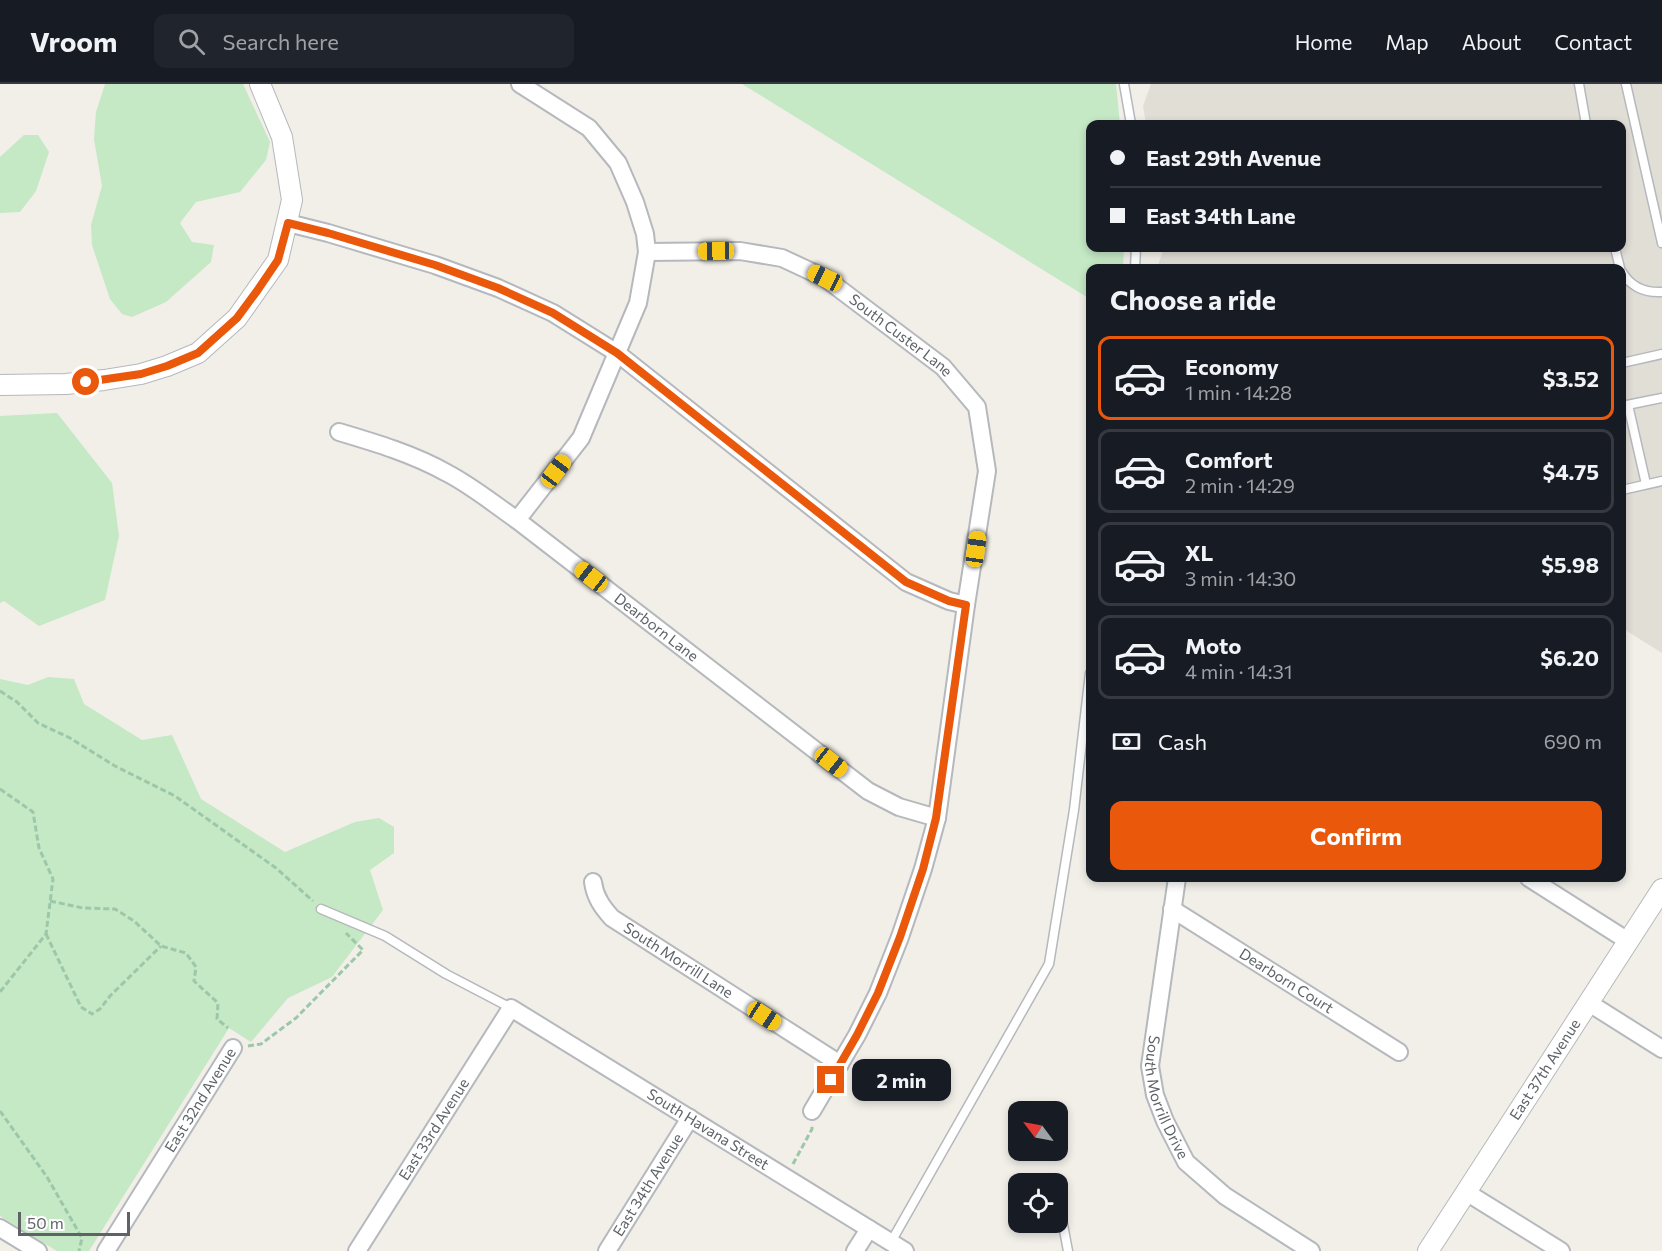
<!DOCTYPE html>
<meta charset="utf-8">
<style>
body{margin:0;font-family:Commissioner,sans-serif;background:#20242c;color:#f1f3f6;height:100vh;display:flex;flex-direction:column;font-size:22px;white-space:nowrap}
*{box-sizing:border-box;margin:0}
p{font-size:20px;color:#9ea1a6}
.icon{flex:none;width:33px;height:33px;fill:none;stroke:currentColor;stroke-width:2;stroke-linecap:round;stroke-linejoin:round}
.map{position:relative;flex:1;overflow:hidden}
.sheet{position:absolute;left:1086px;top:180px;width:540px;height:618px;display:flex;flex-direction:column;background:#171b24;border-radius:12px;box-shadow:0 3px 9px #0003}
.sheet>*{flex:none}
.guide{position:absolute;left:1086px;top:36px;width:540px;height:132px;border-radius:12px;box-shadow:0 3px 9px #0003;display:grid;align-content:center;height:132px;padding:0 24px;background:#171b24}
.needle{width:39px;rotate:302deg}
.buttons{position:absolute;left:1008px;top:1017px;display:grid;gap:12px}
.buttons a{display:grid;place-items:center;width:60px;height:60px;border-radius:12px;background:#171b24;box-shadow:0 3px 9px #0003;font-size:30px}
.scale{position:absolute;left:18px;bottom:15px;width:112px;box-sizing:border-box;padding-left:6px;border:3px solid #5f6368;border-top:0;font-size:16px;line-height:21px;white-space:nowrap;color:#5f6368;-webkit-text-stroke:4px #fff;paint-order:stroke}
.end{position:absolute;width:27px;height:27px;margin:-14px;border:8px solid #ea580c;background:#fff;box-shadow:0 0 0 3px #fff}
.from{border-radius:50%}
.bubble{position:absolute;height:42px;border-radius:12px;background:#171b24;box-shadow:0 3px 9px #0003;font-size:20px;font-weight:700;line-height:42px;text-align:center}
.car{position:absolute;width:18px;height:36px;margin:-18px -9px;border-radius:8px;box-shadow:0 0 4px 2px #0007;background:linear-gradient(#f5c518 24%,#345 0 40%,#f5c518 0 76%,#345 0 86%,#f5c518 0)}
.guide b{display:flex;align-items:center;gap:21px;height:57px;font-size:22px}
.guide b+b{border-top:2px solid #363941}
.guide i{width:15px;height:15px;background:#f1f3f6}
ul{padding:0;list-style:none}
li{display:flex;align-items:center;gap:18px;height:84px;margin:0 12px 9px;padding:0 12px;border:3px solid #363941;border-radius:12px}
li div{flex:1}
li b{display:block;font-size:22px}
li em{font-style:normal;font-weight:700}
li.active{border-color:#ea580c}
li>.icon{width:54px;height:54px;stroke-width:1.5}
h2{padding:0 24px;font-size:27px;line-height:72px}
.pay{display:flex;align-items:center;gap:15px;height:66px;padding:0 24px;font-size:22px}
.pay p{margin-inline-start:auto}
.primary-button{display:flex;gap:12px;margin-top:auto;padding:12px 24px}
.primary-button a{flex:1;height:69px;border-radius:12px;background:#ea580c;color:#fff;font-size:24px;font-weight:700;line-height:69px;text-align:center}
header{display:flex;align-items:center;gap:36px;box-sizing:border-box;height:84px;padding:0 30px;background:#171b24;border-bottom:2px solid #363941}
header strong{font-size:28px}
nav{display:flex;gap:33px;margin-inline-start:auto;font-size:21px}
.search{width:420px;height:54px;background:#20242c;display:flex;align-items:center;gap:15px;box-sizing:border-box;padding:0 21px;border-radius:12px;color:#9ea1a6;font-size:22px}
.map>svg:first-child{display:block}
.education{fill:#e1ded6}
.green{fill:#c5e8c5}
.lines{fill:none;stroke-linecap:round;stroke-linejoin:round}
.service-casing{stroke:#b5b8bc;stroke-width:11}
.minor-casing{stroke:#b5b8bc;stroke-width:20}
.tertiary-casing{stroke:#b5b8bc;stroke-width:22}
.path{stroke:#9cc7a9;stroke-width:3;stroke-dasharray:6 3;stroke-linecap:butt}
.service{stroke:#fff;stroke-width:8}
.minor{stroke:#fff;stroke-width:16}
.tertiary{stroke:#fff;stroke-width:20}
.route{stroke:#ea580c;stroke-width:8}
.labels{text-anchor:middle;stroke-width:5;stroke-linejoin:round;paint-order:stroke}
.street-label{font-size:15px;fill:#5f6368;stroke:#fff}
</style>
<header>
<strong>Vroom</strong>
<div class="search"><svg class="icon" aria-label="search" viewBox="0 0 24 24"><circle cx="10" cy="10" r="6"/><path d="M15 15l6 6"/></svg>Search here</div>
<nav><a>Home</a><a>Map</a><a>About</a><a>Contact</a></nav>
</header>
<div class="map">
<svg width="1662" height="1167" viewBox="0 0 1662 1167">
<rect width="100%" height="100%" fill="#f1efe8"/>
<path class="education" d="M1151,0H1662V569L1622,544V184H1157L1164,164H1622V40H1146L1143,22Z"/>
<g class="green">
<path d="M105,0H243L270,58L266,76L240,108L196,118L180,139L192,158L214,161L211,178L166,218L132,233L122,230L110,215L92,161L91,141L102,102L94,55L96,28Z"/>
<path d="M742,0H1116L1120,40H1090V164H1124L1123,184H1090V215Z"/>
<path d="M24,51H38L49,68L36,107L20,128L0,129V73Z"/>
<path d="M57,329L112,399L119,452L105,516L39,542L4,517L0,519V332Z"/>
<path d="M48,593L74,595L84,620L142,656L172,651L201,715L285,768L355,738L379,734L394,743V769L370,786L383,826L332,893L288,914L251,958L229,944L89,1167H57L0,1132V595L28,601Z"/>
</g>
<g class="lines">
<defs>
<g id="service">
<path d="M1124,0L1131,40"/>
<path d="M1579,0L1586,40"/>
<path d="M1626,0L1662,159"/>
<path d="M1615,164L1620,184"/>
<path d="M1135,184L1136,164"/>
<path d="M1622,188C1631,203 1644,209 1662,208"/>
<path d="M1622,279L1662,270"/>
<path d="M1628,321L1646,400"/>
<path d="M1622,322L1662,314"/>
<path d="M1622,406L1662,397"/>
<path d="M321,825L385,852L446,890L511,924"/>
<path d="M1061,1130L1068,1167"/>
<path d="M891,1158L1049,880L1074,726L1090,589"/>
</g>
<g id="minor">
<path d="M288,139L328,149L435,181L498,204L553,229L617,269L906,498L949,517L966,521"/>
<path id="s1" d="M647,168L740,167L782,174L825,194L943,283L977,323L987,387L966,521L937,734L923,785L900,853L878,909L857,951L812,1027"/>
<path id="s2" d="M339,348C376,359 413,370 447,389C472,402 494,420 517,436L868,707L899,723L937,734"/>
<path d="M517,436L581,354L638,219L647,168L645,150L635,118L618,79L589,44L520,0"/>
<path id="s3" d="M1177,794L1150,982L1155,1011L1165,1037L1186,1078L1225,1112L1311,1167"/>
<path d="M1529,794L1628,857"/>
<path id="s4" d="M593,798C595,813 602,823 612,834L840,980"/>
<path id="s5" d="M1172,825L1399,968"/>
<path d="M1589,919L1662,965"/>
<path d="M1466,1108L1561,1167"/>
<path d="M0,1144L38,1167"/>
<path id="s6" d="M106,1167L233,964"/>
<path id="s7" d="M357,1167L511,924L905,1167"/>
<path id="s8" d="M607,1167L690,1034"/>
<path d="M855,1167L869,1145"/>
</g>
<g id="tertiary">
<path d="M0,301L66,300L104,296L141,290L167,282L198,269L237,234L278,176L292,116L282,53L260,0"/>
<path id="s9" d="M1428,1167L1662,805"/>
</g>
</defs>
<use href="#service" class="service-casing"/>
<use href="#minor" class="minor-casing"/>
<use href="#tertiary" class="tertiary-casing"/>
<g class="path">
<path d="M0,607L17,618L38,639L70,654L115,682L175,712L276,784L313,817"/>
<path d="M0,705L33,728L39,764L53,795L46,850L0,908"/>
<path d="M50,817L83,824L115,825L134,837L161,862L186,869L196,883L194,897L218,919L217,935L228,944"/>
<path d="M46,850L81,923L92,930L100,925L110,912L161,862"/>
<path d="M248,962L261,960L296,934L363,866L346,849"/>
<path d="M0,1027L47,1093L82,1154L79,1167"/>
<path d="M793,1080L812,1045V1041"/>
</g>
<use href="#service" class="service"/>
<use href="#minor" class="minor"/>
<use href="#tertiary" class="tertiary"/>
</g>
<g class="lines">
<path class="route" d="M86,298L141,290L167,282L198,269L237,234L257,207L278,176L288,139L328,149L435,181L498,204L553,229L617,269L906,498L949,517L966,521L936,734L923,785L900,853L878,909L857,951L831,996"/>
</g>
<g class="labels">
<g class="street-label">
<text dy="5" stroke="none"><textPath href="#s1" startOffset="278">South Custer Lane</textPath></text>
<text dy="5" stroke="none"><textPath href="#s2" startOffset="376">Dearborn Lane</textPath></text>
<text dy="5" stroke="none"><textPath href="#s4" startOffset="120">South Morrill Lane</textPath></text>
<text dy="5" stroke="none"><textPath href="#s5" startOffset="135">Dearborn Court</textPath></text>
<text dy="5" stroke="none"><textPath href="#s9" startOffset="216">East 37th Avenue</textPath></text>
<text dy="5" stroke="none"><textPath href="#s3" startOffset="224">South Morrill Drive</textPath></text>
<text dy="5" stroke="none"><textPath href="#s6" startOffset="178">East 32nd Avenue</textPath></text>
<text dy="5" stroke="none"><textPath href="#s7" startOffset="144">East 33rd Avenue</textPath></text>
<text dy="5" stroke="none"><textPath href="#s7" startOffset="519">South Havana Street</textPath></text>
<text dy="5" stroke="none"><textPath href="#s8" startOffset="78">East 34th Avenue</textPath></text>
</g>
</g>
</svg>
<div class="buttons">
<a><svg class="needle" viewBox="-14 -14 28 28"><path d="M0-13l5 13h-10z" fill="#e53935"/><path d="M0 13l5-13h-10z" fill="#9ea1a6"/></svg></a>
<a><svg class="icon" aria-label="locate" viewBox="0 0 24 24"><circle cx="12" cy="12" r="6"/><path d="M12 2v4M12 18v4M2 12h4M18 12h4"/></svg></a>
</div>
<div class="scale">50 m</div>
<i class="end from" style="left:86px;top:298px"></i>
<i class="end" style="left:831px;top:996px"></i>
<div class="bubble" style="left:852px;top:975px;width:99px">2 min</div>
<i class="car" style="left:716px;top:167px;rotate:269deg"></i>
<i class="car" style="left:825px;top:194px;rotate:295deg"></i>
<i class="car" style="left:556px;top:387px;rotate:37deg"></i>
<i class="car" style="left:976px;top:465px;rotate:8deg"></i>
<i class="car" style="left:591px;top:493px;rotate:308deg"></i>
<i class="car" style="left:831px;top:678px;rotate:128deg"></i>
<i class="car" style="left:764px;top:932px;rotate:123deg"></i>
<div class="guide">
<b><i class="from"></i>East 29th Avenue</b>
<b><i></i>East 34th Lane</b>
</div>
<section class="sheet">
<h2>Choose a ride</h2>
<ul>
<li class="active"><svg class="icon" aria-label="car" viewBox="0 0 24 24"><path d="M5 17H2v-5l4-1 3-4h7l3 4 3 1v5h-3M9 17h6M6 11h13"/><circle cx="7" cy="17" r="2"/><circle cx="17" cy="17" r="2"/></svg><div><b>Economy</b><p>1 min · 14:28</p></div><em>$3.52</em></li>
<li><svg class="icon" aria-label="car" viewBox="0 0 24 24"><path d="M5 17H2v-5l4-1 3-4h7l3 4 3 1v5h-3M9 17h6M6 11h13"/><circle cx="7" cy="17" r="2"/><circle cx="17" cy="17" r="2"/></svg><div><b>Comfort</b><p>2 min · 14:29</p></div><em>$4.75</em></li>
<li><svg class="icon" aria-label="car" viewBox="0 0 24 24"><path d="M5 17H2v-5l4-1 3-4h7l3 4 3 1v5h-3M9 17h6M6 11h13"/><circle cx="7" cy="17" r="2"/><circle cx="17" cy="17" r="2"/></svg><div><b>XL</b><p>3 min · 14:30</p></div><em>$5.98</em></li>
<li><svg class="icon" aria-label="car" viewBox="0 0 24 24"><path d="M5 17H2v-5l4-1 3-4h7l3 4 3 1v5h-3M9 17h6M6 11h13"/><circle cx="7" cy="17" r="2"/><circle cx="17" cy="17" r="2"/></svg><div><b>Moto</b><p>4 min · 14:31</p></div><em>$6.20</em></li>
</ul>
<div class="pay"><svg class="icon" aria-label="cash" viewBox="0 0 24 24"><path d="M3 7h18v10H3z"/><circle cx="12" cy="12" r="2"/></svg>Cash<p>690 m</p></div>
<div class="primary-button"><a>Confirm</a></div>
</section>
</div>
